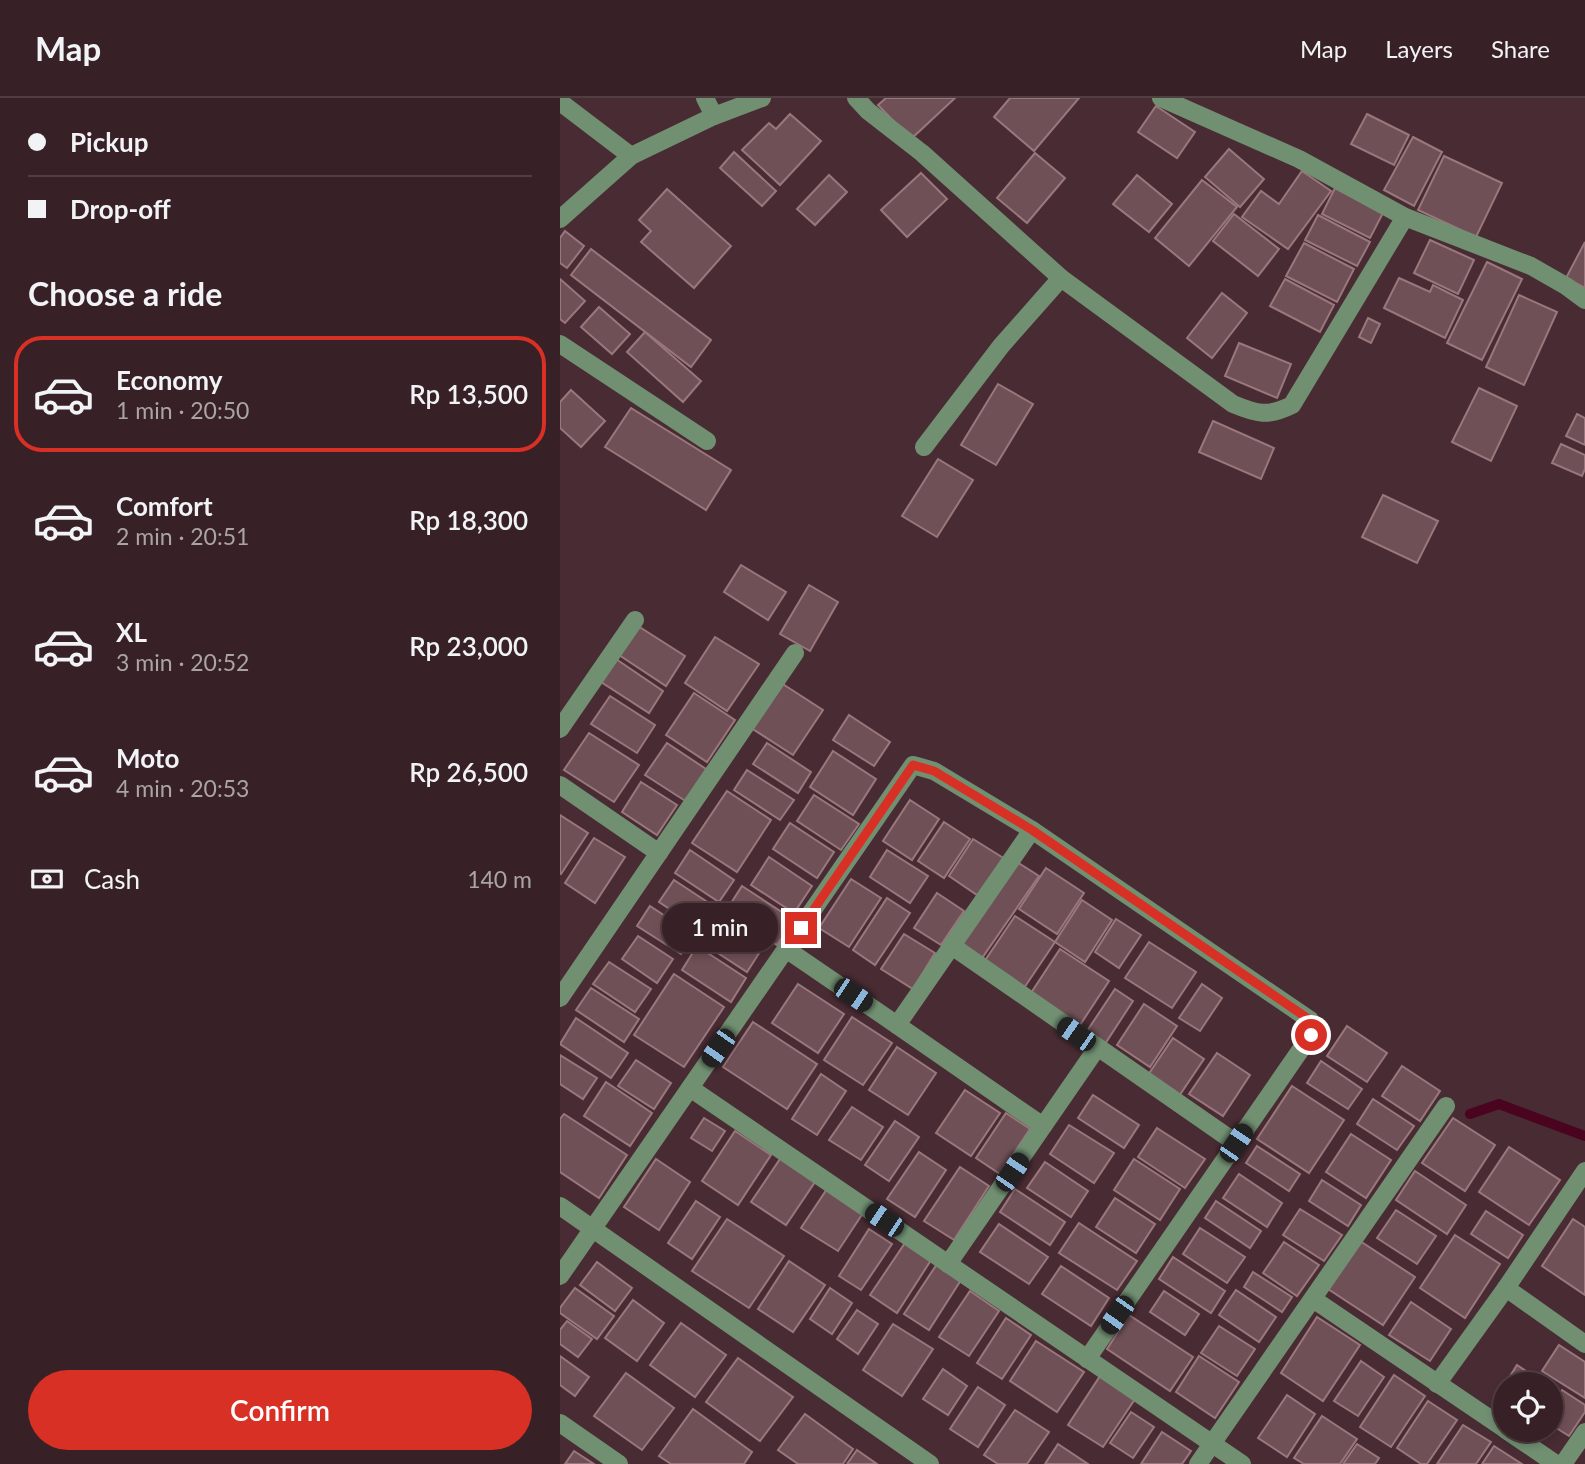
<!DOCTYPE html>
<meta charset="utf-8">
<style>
body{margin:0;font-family:Lato,sans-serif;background:#3e292e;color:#f1f3f6;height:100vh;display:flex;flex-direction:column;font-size:26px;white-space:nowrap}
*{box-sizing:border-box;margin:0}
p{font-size:23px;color:#aaa3a7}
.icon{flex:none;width:38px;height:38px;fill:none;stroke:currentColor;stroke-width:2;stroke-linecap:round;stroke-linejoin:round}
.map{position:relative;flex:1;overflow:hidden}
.details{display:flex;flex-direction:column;background:#372126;width:560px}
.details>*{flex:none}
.hud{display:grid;align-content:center;height:154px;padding:0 28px;background:#372126}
.tools{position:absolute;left:933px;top:1274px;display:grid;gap:14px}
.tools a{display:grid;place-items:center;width:70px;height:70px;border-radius:50%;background:#372126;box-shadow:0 4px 10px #0003,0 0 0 2px #513e43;font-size:35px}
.end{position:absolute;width:32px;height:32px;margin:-16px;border:9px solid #d93025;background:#fff;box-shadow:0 0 0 4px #fff}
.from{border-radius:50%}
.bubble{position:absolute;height:49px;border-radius:24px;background:#372126;box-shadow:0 4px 10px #0003,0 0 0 2px #513e43;font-size:23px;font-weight:600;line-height:49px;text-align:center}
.car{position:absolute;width:21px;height:42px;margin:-21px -10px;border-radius:9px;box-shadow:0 0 5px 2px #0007;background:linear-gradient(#222 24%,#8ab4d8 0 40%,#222 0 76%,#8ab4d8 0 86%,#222 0)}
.hud b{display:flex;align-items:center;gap:24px;height:66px;font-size:26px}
.hud b+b{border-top:2px solid #513e43}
.hud i{width:18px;height:18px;background:#f1f3f6}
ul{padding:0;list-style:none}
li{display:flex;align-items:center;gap:21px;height:116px;margin:0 14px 10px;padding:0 14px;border:4px solid transparent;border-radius:28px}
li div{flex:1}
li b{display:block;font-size:26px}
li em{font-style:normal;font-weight:600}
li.selected{border-color:#d93025}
li>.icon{width:63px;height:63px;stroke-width:1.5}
h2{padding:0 28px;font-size:32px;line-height:84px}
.pay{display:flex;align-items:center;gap:18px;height:77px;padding:0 28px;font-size:26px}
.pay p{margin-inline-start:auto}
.primary-button{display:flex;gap:14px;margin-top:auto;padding:14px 28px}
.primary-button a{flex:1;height:80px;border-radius:42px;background:#d93025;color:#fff;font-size:28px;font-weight:600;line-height:80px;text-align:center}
header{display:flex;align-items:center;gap:42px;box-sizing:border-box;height:98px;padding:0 35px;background:#372126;border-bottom:2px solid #513e43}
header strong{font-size:33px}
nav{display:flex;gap:38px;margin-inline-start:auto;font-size:24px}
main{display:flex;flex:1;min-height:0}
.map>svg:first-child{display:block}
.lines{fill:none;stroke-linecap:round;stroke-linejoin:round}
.stream{stroke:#4a041f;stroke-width:10}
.building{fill:#6f5056;stroke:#99777d;stroke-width:2}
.minor{stroke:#719072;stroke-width:18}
.route{stroke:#d93025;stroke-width:9}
</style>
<header>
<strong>Map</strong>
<nav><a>Map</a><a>Layers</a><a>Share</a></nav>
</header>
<main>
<section class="details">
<div class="hud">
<b><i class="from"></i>Pickup</b>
<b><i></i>Drop-off</b>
</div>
<h2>Choose a ride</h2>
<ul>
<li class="selected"><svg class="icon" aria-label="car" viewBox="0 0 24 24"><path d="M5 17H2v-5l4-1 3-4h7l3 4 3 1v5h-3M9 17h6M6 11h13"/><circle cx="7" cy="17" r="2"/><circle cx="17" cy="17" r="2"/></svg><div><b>Economy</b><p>1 min · 20:50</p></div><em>Rp 13,500</em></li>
<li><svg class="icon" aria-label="car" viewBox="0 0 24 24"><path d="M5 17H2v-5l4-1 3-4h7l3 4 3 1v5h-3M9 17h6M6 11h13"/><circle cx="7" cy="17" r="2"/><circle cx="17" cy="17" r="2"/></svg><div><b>Comfort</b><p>2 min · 20:51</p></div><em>Rp 18,300</em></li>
<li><svg class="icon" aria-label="car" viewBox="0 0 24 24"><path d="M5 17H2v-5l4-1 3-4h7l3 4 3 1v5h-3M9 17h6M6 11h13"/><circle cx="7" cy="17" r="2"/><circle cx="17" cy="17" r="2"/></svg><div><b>XL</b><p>3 min · 20:52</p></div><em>Rp 23,000</em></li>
<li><svg class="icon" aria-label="car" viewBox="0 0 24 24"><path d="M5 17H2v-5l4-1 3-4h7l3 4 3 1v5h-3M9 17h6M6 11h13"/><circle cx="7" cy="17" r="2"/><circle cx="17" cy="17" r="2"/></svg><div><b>Moto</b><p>4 min · 20:53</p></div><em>Rp 26,500</em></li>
</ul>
<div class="pay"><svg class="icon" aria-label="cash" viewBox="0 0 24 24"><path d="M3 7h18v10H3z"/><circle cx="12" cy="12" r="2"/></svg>Cash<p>140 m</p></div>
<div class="primary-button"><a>Confirm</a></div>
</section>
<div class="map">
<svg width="1025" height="1366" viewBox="0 0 1025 1366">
<rect width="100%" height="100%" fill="#492c33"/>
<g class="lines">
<path class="stream" d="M910,1016L939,1006L1025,1038"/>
</g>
<g class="building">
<path d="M326,0H395L351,41L318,7Z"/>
<path d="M450,0H519L474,53L434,19Z"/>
<path d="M596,8L635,34L617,60L578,34Z"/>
<path d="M230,16L261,43L220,87L182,52L209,25L216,31Z"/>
<path d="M807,16L849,37L834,67L791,46Z"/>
<path d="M853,39L882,54L854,108L824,92Z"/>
<path d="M669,51L704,81L680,109L645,79Z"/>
<path d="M174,54L216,93L202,108L160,70Z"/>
<path d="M475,55L505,80L467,125L437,100Z"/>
<path d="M884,58L942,85L916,139L858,112Z"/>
<path d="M742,73L771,93L728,151L682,119L701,93L719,106Z"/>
<path d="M361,75L387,101L347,139L321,112Z"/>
<path d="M269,77L287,94L255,127L237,111Z"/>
<path d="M577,77L612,106L589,134L553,106Z"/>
<path d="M642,82L677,109L629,168L595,140Z"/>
<path d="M775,90L823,115L810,140L762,116Z"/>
<path d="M107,91L171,148L134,190L81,144L91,133L79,122Z"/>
<path d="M674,116L719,151L698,178L653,143Z"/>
<path d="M758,117L810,144L797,168L745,142Z"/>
<path d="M5,133L24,148L7,170L0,165V140Z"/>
<path d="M870,142L914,162L898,196L854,175Z"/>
<path d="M1025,144V190L1006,180Z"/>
<path d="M744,145L794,171L777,204L726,178Z"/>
<path d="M31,151L151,242L131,269L11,177Z"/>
<path d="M927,164L962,181L922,262L887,245Z"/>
<path d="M839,180L870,194L873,187L903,202L885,240L824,210Z"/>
<path d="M0,181L25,203L5,225L0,221Z"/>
<path d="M725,181L774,207L760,234L710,208Z"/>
<path d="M662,195L687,215L652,260L627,240Z"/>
<path d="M959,197L997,214L964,287L926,269Z"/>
<path d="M39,209L70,236L52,256L21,229Z"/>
<path d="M808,220L820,226L811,245L799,239Z"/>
<path d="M85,234L141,283L123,304L67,254Z"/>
<path d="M679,245L731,266L717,300L665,278Z"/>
<path d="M438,286L473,306L436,367L401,347Z"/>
<path d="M919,290L957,308L931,363L892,344Z"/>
<path d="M11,292L45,323L21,349L0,330V304Z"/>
<path d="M71,310L171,372L146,412L45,349Z"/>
<path d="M1017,316L1025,320V347L1006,338Z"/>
<path d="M653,323L714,350L701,381L639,354Z"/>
<path d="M1001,346L1025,357V371L1022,378L992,365Z"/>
<path d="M378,361L413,382L377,439L342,418Z"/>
<path d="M823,397L878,423L857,465L802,439Z"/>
<path d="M181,467L226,494L208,522L164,494Z"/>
<path d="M249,487L278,504L250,553L220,536Z"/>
<path d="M78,528L125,558L106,588L59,557Z"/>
<path d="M155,539L199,566L167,613L125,585Z"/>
<path d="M56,561L103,593L89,615L41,584Z"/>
<path d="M218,583L263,612L233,657L188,628Z"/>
<path d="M134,595L175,622L147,664L106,637Z"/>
<path d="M50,598L95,627L77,655L31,626Z"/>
<path d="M289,617L330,644L314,668L273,642Z"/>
<path d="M29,635L79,667L54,704L4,672Z"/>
<path d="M107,645L149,673L127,704L85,677Z"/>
<path d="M207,645L251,674L238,695L193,666Z"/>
<path d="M273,653L316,681L293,717L250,689Z"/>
<path d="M187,672L234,702L220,722L174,692Z"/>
<path d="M81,684L117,707L97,737L62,714Z"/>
<path d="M167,693L211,722L177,774L132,745Z"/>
<path d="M254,697L299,726L281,752L237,723Z"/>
<path d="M350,702L379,721L352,762L323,743Z"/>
<path d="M0,717L28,735L1,776L0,775Z"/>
<path d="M384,724L410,741L384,780L358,763Z"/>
<path d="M230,725L274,754L257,780L213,751Z"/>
<path d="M34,740L65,759L35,805L5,785Z"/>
<path d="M413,741L445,761L420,799L389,778Z"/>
<path d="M130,752L174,782L159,804L115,775Z"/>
<path d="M327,752L368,778L350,805L310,779Z"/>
<path d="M209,759L252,788L234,815L191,787Z"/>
<path d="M457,764L479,778L422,860L400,845Z"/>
<path d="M486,770L524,795L497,836L459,811Z"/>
<path d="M291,781L321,800L289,849L259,830Z"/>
<path d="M114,782L158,811L143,833L99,804Z"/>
<path d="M182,788L234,822L217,847L166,813Z"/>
<path d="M377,795L404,813L381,847L354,830Z"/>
<path d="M327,800L350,815L315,867L293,852Z"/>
<path d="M522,802L552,822L525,864L495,844Z"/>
<path d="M90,808L134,837L121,856L77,828Z"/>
<path d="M455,818L495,844L462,893L422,867Z"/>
<path d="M556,821L581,837L559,870L535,854Z"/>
<path d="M163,823L203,849L187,874L147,848Z"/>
<path d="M344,836L375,855L353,891L321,871Z"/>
<path d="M78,838L113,861L97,885L62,861Z"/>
<path d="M589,844L636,874L612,910L565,880Z"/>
<path d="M137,848L186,880L171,904L122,872Z"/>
<path d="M500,851L549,883L520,927L471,895Z"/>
<path d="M49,864L91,891L75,914L33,886Z"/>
<path d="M114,876L164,909L124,969L74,937Z"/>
<path d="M238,886L284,916L258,955L212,925Z"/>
<path d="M642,886L662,900L640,933L619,920Z"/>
<path d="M31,890L79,921L64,944L16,912Z"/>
<path d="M555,891L573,903L543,949L525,936Z"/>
<path d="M584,906L617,928L590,969L557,947Z"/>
<path d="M292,919L332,945L303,987L264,962Z"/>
<path d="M16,920L68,955L51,980L0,946Z"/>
<path d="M193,924L257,966L227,1011L163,969Z"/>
<path d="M787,928L827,955L807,984L767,958Z"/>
<path d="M613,940L644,961L619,998L588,977Z"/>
<path d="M337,949L376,975L348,1017L309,992Z"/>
<path d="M657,955L690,977L663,1018L629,996Z"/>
<path d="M0,957L37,980L23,1001L0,986Z"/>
<path d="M76,962L111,985L94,1011L58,988Z"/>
<path d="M761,963L802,991L788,1011L747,985Z"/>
<path d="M842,968L880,993L860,1023L822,998Z"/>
<path d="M261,976L286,993L257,1037L232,1021Z"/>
<path d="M46,984L92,1015L70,1048L24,1018Z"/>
<path d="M732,988L784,1022L749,1075L697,1041Z"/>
<path d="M405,992L440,1015L411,1058L376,1035Z"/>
<path d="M533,997L579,1027L564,1050L518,1020Z"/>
<path d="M813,1001L854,1028L837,1052L797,1026Z"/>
<path d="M292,1009L323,1029L301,1062L269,1042Z"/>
<path d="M446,1015L470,1031L440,1076L416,1060Z"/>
<path d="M4,1016L67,1057L39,1100L0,1074V1021Z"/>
<path d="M144,1020L165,1033L152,1053L131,1040Z"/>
<path d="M893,1020L935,1047L905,1093L862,1065Z"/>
<path d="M335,1023L359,1039L329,1083L305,1067Z"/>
<path d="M509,1027L554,1055L534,1085L490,1056Z"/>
<path d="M597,1030L645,1061L625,1090L578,1059Z"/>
<path d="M175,1033L211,1057L178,1107L142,1083Z"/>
<path d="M791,1036L831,1062L806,1100L766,1074Z"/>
<path d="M697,1048L740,1076L729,1093L686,1065Z"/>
<path d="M949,1049L1000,1082L969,1127L919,1094Z"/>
<path d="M359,1054L386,1072L355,1119L327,1101Z"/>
<path d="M222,1058L257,1081L226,1127L191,1104Z"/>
<path d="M96,1061L130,1084L99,1132L64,1109Z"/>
<path d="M574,1061L620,1091L600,1122L554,1092Z"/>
<path d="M485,1064L528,1093L511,1119L467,1090Z"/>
<path d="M400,1069L429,1088L394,1142L364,1123Z"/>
<path d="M855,1073L906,1107L887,1136L836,1102Z"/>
<path d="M679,1076L722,1105L707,1129L663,1100Z"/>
<path d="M762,1082L801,1107L788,1128L749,1103Z"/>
<path d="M269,1088L305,1112L278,1153L241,1130Z"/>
<path d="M455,1091L505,1124L490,1147L440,1114Z"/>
<path d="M555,1100L595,1126L576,1155L536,1129Z"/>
<path d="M136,1103L160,1119L132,1161L108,1145Z"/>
<path d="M656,1103L701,1133L690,1150L645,1120Z"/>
<path d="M740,1111L782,1137L764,1163L723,1137Z"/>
<path d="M836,1112L876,1138L857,1166L817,1140Z"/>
<path d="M926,1113L963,1137L948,1160L911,1136Z"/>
<path d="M167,1121L224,1158L189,1210L132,1173Z"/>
<path d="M1013,1121L1025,1129V1197L982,1168Z"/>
<path d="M519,1125L577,1163L557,1192L499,1155Z"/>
<path d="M439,1126L488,1159L469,1186L420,1154Z"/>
<path d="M640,1130L685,1159L667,1185L623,1156Z"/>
<path d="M309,1131L332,1146L301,1192L279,1178Z"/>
<path d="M895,1137L940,1166L905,1220L860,1190Z"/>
<path d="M347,1142L373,1159L337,1215L310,1197Z"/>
<path d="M800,1143L855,1179L823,1227L768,1191Z"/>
<path d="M724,1144L759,1167L737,1198L703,1175Z"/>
<path d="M613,1159L665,1193L651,1215L599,1181Z"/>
<path d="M229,1163L265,1187L233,1234L198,1211Z"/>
<path d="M37,1164L72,1190L55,1213L20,1187Z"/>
<path d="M377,1166L401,1182L369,1232L344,1216Z"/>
<path d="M501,1168L549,1200L531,1228L482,1196Z"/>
<path d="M693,1174L732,1199L722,1214L684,1189Z"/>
<path d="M15,1190L54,1218L37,1241L0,1215V1210Z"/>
<path d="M270,1190L292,1205L272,1236L250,1221Z"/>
<path d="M676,1192L716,1219L699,1244L659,1217Z"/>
<path d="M410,1193L439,1213L409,1258L379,1239Z"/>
<path d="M604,1193L639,1216L625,1237L590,1214Z"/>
<path d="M73,1202L104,1225L77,1263L45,1240Z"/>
<path d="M851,1204L891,1231L870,1263L829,1237Z"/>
<path d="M297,1212L318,1226L298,1256L277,1241Z"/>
<path d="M569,1217L633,1259L610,1293L547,1251Z"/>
<path d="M757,1219L800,1247L763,1303L721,1275Z"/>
<path d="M446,1220L471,1237L442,1281L417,1265Z"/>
<path d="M7,1223L32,1241L18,1259L0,1246V1232Z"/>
<path d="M121,1225L166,1257L135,1299L90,1267Z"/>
<path d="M333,1226L373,1251L342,1298L303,1272Z"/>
<path d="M659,1228L695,1251L677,1278L641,1255Z"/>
<path d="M476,1243L524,1274L497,1314L450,1283Z"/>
<path d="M999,1247L1025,1264V1300L982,1273Z"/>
<path d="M0,1258L29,1279L15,1298L0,1287Z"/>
<path d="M639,1258L679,1284L655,1320L616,1294Z"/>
<path d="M178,1260L233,1299L200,1343L146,1304Z"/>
<path d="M801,1263L824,1279L798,1318L774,1303Z"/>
<path d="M957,1267L984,1285L983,1286H945V1293L942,1291Z"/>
<path d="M383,1271L407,1288L388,1317L363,1301Z"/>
<path d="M66,1275L114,1310L82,1352L34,1318Z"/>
<path d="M542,1275L577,1298L543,1349L508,1327Z"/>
<path d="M834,1277L865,1298L831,1349L800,1329Z"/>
<path d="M418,1289L445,1307L418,1349L390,1331Z"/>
<path d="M1002,1292L1025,1307V1314L1009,1338L990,1326V1309Z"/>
<path d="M727,1297L755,1316L727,1359L698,1340Z"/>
<path d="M868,1303L897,1322L867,1366H861L837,1350Z"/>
<path d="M133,1311L192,1354L184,1366H111L99,1358Z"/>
<path d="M455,1312L489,1334L467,1366H438L424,1357Z"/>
<path d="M571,1314L594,1329L573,1360L550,1345Z"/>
<path d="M245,1316L293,1351L283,1366H238L218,1352Z"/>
<path d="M762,1318L797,1341L780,1366H744L734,1360Z"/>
<path d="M903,1327L931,1344L916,1366H877Z"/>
<path d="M602,1334L631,1353L622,1366H581Z"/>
<path d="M498,1346L528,1366H485Z"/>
<path d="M797,1346L819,1360L815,1366H783Z"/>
<path d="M934,1348L962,1366H922Z"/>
<path d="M297,1352L317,1366H287Z"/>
<path d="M14,1353L34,1366H5Z"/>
</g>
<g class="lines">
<g class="minor">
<path d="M145,0L154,18"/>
<path d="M296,0L308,13L362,55L501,180L673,306C697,316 708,319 732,307L845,119"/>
<path d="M601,0L739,61L845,119L971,168L1006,188L1025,202"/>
<path d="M0,4L71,58"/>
<path d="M0,121L71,58L154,18L202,0"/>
<path d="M0,246L147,343"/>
<path d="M364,349L441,248L501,180"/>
<path d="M0,631L75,522"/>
<path d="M0,687L99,755"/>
<path d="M392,848L676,1045"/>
<path d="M226,851L337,927L472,732"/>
<path d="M0,900L235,555"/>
<path d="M337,927L483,1028"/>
<path d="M130,990L682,1366"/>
<path d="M0,1108L370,1366"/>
<path d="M388,1166L537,950"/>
<path d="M0,1178L353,667L374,673L472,732L750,922L755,931L527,1261"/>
<path d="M946,1190L1025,1246"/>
<path d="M753,1201L945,1331"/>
<path d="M877,1286L946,1190L1025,1073"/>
<path d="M0,1325L59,1366"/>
<path d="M946,1332L996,1366"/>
<path d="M638,1366L886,1008"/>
<path d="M1003,1366L1025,1334"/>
</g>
</g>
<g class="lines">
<path class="route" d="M241,830L353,667L374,673L472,732L750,922L755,931L751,937"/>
</g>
</svg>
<div class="tools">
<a><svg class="icon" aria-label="locate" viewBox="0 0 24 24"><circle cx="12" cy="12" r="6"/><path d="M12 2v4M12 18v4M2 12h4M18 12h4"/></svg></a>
</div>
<i class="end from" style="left:751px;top:937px"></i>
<i class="end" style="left:241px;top:830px"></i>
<div class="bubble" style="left:102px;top:805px;width:116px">1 min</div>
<i class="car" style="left:293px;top:897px;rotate:124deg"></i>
<i class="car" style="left:516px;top:936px;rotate:305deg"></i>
<i class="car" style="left:158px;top:950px;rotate:215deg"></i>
<i class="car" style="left:676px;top:1045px;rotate:34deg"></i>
<i class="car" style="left:452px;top:1074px;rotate:34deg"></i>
<i class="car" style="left:324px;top:1122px;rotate:304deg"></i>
<i class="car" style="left:557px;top:1217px;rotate:215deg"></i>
</div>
</main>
